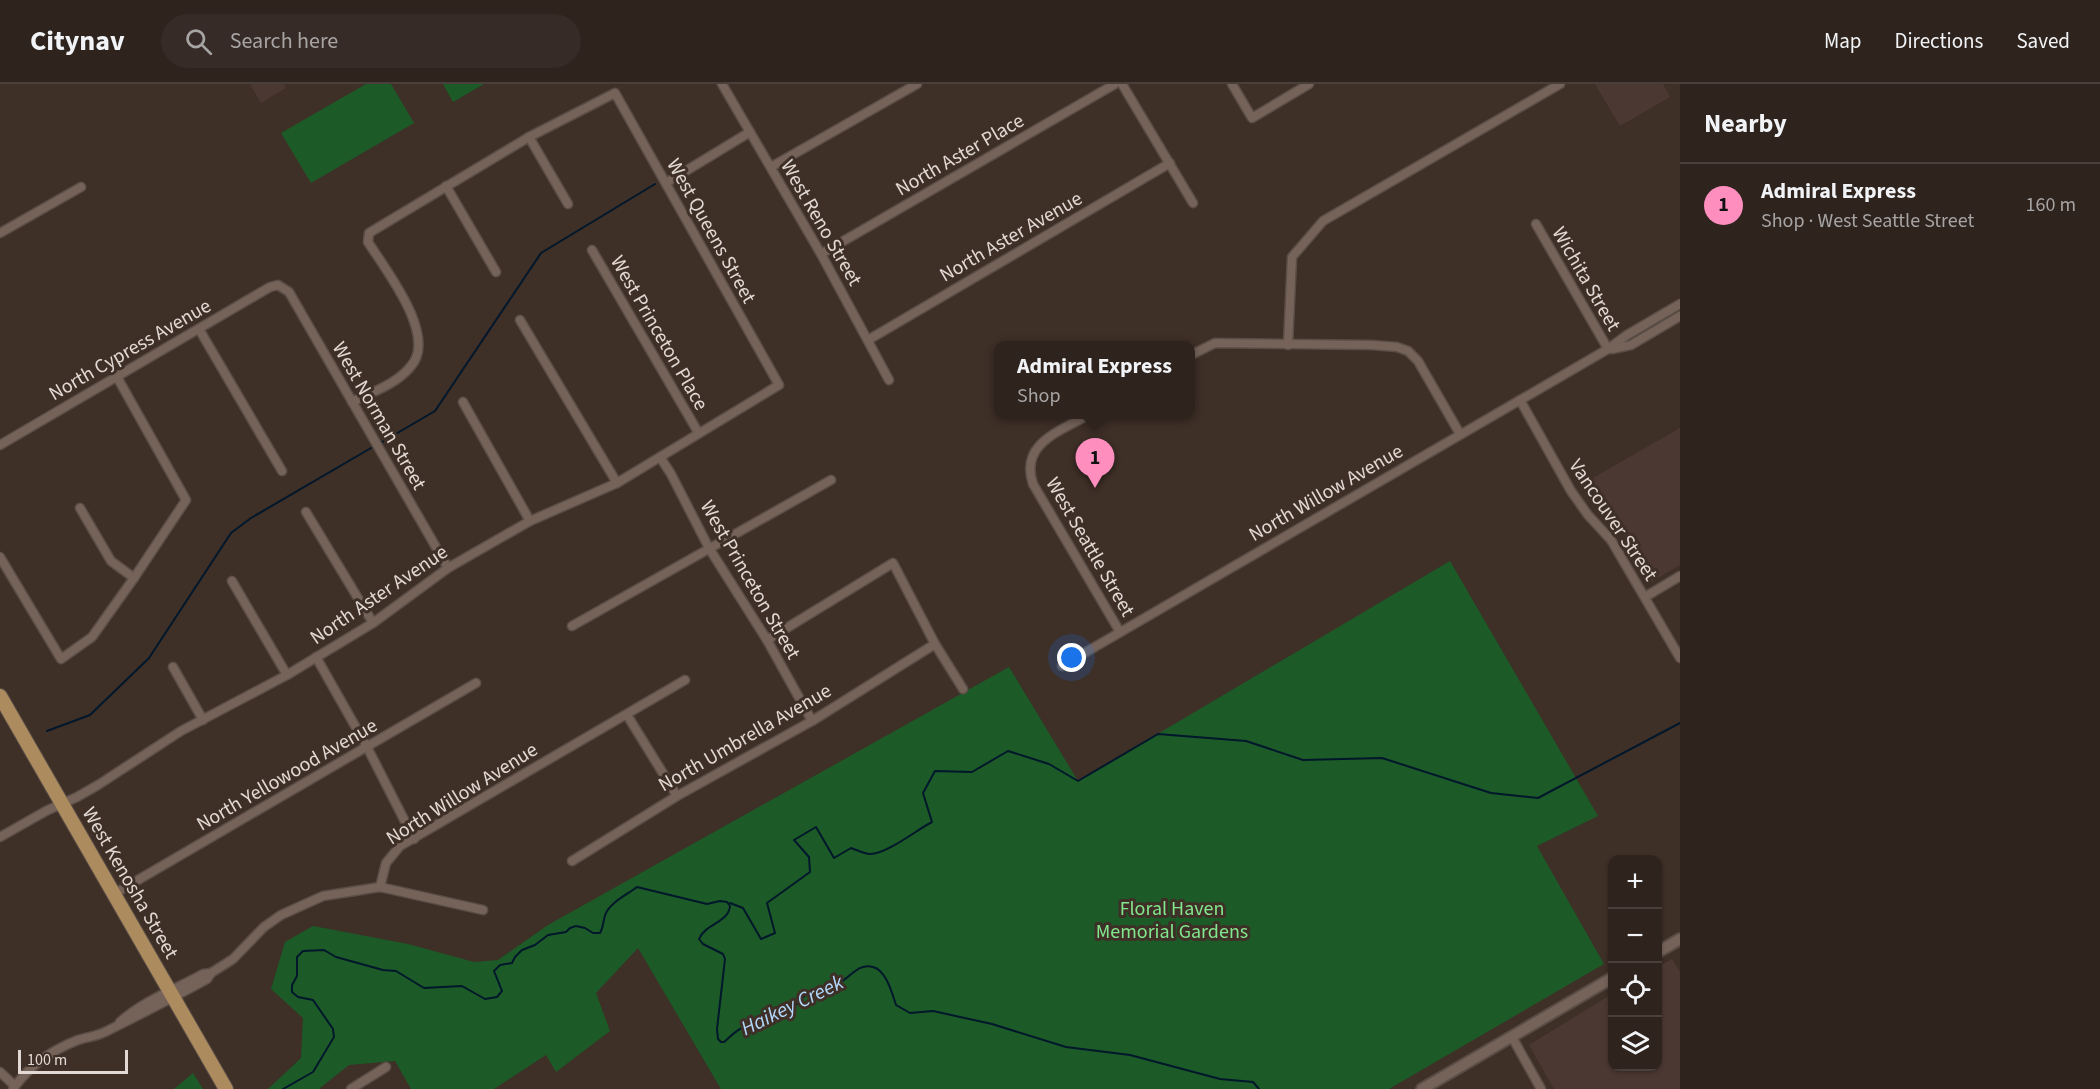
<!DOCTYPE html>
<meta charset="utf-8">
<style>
:root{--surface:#2e231d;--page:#362b26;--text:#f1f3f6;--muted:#a7a4a4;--line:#49403b;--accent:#fd8ebe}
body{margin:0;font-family:"Source Sans 3",sans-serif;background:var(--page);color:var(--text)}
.controls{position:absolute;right:18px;bottom:18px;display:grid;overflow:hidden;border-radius:12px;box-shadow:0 2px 4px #0004}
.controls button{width:54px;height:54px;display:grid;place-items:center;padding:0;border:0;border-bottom:2px solid var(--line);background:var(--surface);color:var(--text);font:30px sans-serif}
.scale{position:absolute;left:18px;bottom:15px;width:110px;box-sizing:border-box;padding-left:6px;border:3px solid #e3d9d4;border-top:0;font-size:16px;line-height:21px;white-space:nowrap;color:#e3d9d4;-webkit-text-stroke:4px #3e2f27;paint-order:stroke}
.you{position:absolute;left:1072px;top:574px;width:21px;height:21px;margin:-15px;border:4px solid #fff;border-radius:50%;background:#1a73e8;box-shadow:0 0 0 9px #1a73e833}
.badge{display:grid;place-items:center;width:39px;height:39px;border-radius:50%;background:var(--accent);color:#111;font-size:20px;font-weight:700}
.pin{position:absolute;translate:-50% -50px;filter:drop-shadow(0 2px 3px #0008)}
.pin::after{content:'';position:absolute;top:32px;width:21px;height:18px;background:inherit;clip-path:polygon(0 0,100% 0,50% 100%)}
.popup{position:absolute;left:994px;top:257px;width:201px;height:78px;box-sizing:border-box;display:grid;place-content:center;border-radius:12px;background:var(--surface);filter:drop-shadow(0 2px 4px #0005);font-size:20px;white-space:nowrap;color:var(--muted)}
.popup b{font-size:22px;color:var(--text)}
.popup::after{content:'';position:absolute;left:50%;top:100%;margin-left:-12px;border:12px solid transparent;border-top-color:var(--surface)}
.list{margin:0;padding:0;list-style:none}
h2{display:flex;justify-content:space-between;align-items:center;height:78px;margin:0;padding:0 24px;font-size:26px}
h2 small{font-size:20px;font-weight:400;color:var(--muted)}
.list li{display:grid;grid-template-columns:39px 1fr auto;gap:18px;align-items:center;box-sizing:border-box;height:84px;padding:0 24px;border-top:2px solid var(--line)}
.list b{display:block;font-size:22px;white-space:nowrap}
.list p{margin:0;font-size:20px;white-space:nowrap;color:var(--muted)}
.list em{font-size:20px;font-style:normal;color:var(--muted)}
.icon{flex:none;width:33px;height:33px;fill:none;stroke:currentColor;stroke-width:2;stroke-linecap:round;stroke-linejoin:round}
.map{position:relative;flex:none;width:1680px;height:1005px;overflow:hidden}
header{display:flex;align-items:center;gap:36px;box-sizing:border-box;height:84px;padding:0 30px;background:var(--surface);border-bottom:2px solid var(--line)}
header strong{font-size:28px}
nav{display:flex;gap:33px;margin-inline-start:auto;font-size:21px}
.search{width:420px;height:54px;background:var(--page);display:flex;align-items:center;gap:15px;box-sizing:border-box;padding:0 21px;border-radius:33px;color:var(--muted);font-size:22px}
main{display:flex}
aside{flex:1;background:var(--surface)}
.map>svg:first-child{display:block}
.industrial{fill:#4c3833}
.green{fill:#1c5b27}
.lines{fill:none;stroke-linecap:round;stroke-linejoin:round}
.stream{stroke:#01172b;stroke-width:2}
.minor-casing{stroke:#594d46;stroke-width:11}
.tertiary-casing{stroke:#594d46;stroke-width:14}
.primary-casing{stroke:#594d46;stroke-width:16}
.minor{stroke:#75635a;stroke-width:8}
.tertiary{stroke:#75635a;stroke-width:10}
.primary{stroke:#ac8b5e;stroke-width:14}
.labels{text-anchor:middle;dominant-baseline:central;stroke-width:6;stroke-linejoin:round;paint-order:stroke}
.street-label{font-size:20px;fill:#e3d9d4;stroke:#3e2f27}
.park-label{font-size:20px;fill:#81e78d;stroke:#3e2f27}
.water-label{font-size:21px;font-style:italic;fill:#b2d7fa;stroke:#3e2f27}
</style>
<header>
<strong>Citynav</strong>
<div class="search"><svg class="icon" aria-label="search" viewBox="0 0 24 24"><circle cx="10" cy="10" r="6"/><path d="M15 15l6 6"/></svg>Search here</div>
<nav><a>Map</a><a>Directions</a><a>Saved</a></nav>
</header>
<main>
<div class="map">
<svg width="1680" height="1005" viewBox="0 0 1680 1005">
<rect width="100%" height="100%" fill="#3e2f27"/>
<g class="industrial">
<polygon points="250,0 284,0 286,4 261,19"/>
<polygon points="1595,0 1663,0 1670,13 1620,42"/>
<polygon points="1680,344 1680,481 1651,498 1591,395"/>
<polygon points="1672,875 1680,888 1680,1005 1554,1005 1529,961 1612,910 1612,982 1658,982 1658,883"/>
</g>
<g class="green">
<polygon points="366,0 391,0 414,39 311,99 281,49"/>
<polygon points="443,0 484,0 453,18"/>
<polygon points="1450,477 1598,732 1537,762 1604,880 1389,1005 721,1005 638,864 596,909 610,947 556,988 546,971 494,1005 411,1005 395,977 349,981 319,1005 268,1005 301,974 303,934 271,905 285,858 313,842 408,860 474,878 498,876 548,841 1009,583 1078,697"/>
<polygon points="193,989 203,1005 174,1005"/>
</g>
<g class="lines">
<g class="stream">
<polyline points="382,358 435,327 541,169 655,100"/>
<polyline points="47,647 90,631 149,574 231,449 251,434 371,364"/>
<path d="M730,819L743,824L761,855L775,849L767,819L810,788L809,773L794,756L816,743L834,774L851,764C857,766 863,769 869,770C884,772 918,745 932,738L923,709L935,687L972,688L1008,667L1049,680L1078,697L1158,650L1246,657L1303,676L1382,674L1491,709L1538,714L1680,639"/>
<path d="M283,1005L313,988L334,953L333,945L313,916L298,913L292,908V901L297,892V873L303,867L324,866L336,873L383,886L396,887L424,904L462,902L485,915L497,913L502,907L494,887L500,881L512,879L515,873L522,866L535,861L548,851L566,848L570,844L576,842L585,844L593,849H600C604,842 603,835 606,829C611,818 628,810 637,803L707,820L720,817L727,818L730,822C729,838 705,840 699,855L703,860L723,870L725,875L717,945L718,955L721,958H724C731,952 737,945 746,942C763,935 782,931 797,920C802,916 804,910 810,907C822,903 829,905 841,898C851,892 859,879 873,883C886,886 892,909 896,921L910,929L933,927L992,940L1066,963L1130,971L1220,995L1253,998L1259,1005"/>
</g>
<defs>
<g id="minor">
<polyline points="722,0 821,170 889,296"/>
<polyline points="1122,0 1193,119"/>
<polyline points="1232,0 1252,34 1309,0"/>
<polyline points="529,53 568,120"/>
<polyline points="771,83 917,0"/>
<polyline points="666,99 750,48"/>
<polyline points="446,102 496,188"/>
<polyline points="1536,140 1608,265"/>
<polyline points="0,149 81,103"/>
<polyline points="592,166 698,348"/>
<polyline points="821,170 1115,0"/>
<polyline points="520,236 617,399"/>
<polyline points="199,245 282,387"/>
<polyline points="868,256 1170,79"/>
<polyline points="1288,261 1292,173 1323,137 1560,0"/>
<polyline points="1612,265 1631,261 1680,232"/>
<polyline points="1191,271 1215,259 1371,261 1397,263 1408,267 1418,277 1460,350"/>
<polyline points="1520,316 1571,407 1588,431 1611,456 1680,574"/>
<polyline points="463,318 530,437"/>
<path d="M1090,330C1061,347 1019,359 1033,400L1120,548"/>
<polyline points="0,361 270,203 278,201 289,208 448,484"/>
<polyline points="660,373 671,390 709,464 767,556 812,637"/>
<polyline points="80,424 111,477 134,494"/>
<polyline points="306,428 373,539"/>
<polyline points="0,473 61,575 92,553 134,494 186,416 117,293"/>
<polyline points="232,497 287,591"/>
<polyline points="1645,513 1680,492"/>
<polyline points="572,542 831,396"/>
<polyline points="767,556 893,479 935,560 963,605"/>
<polyline points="316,573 367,663 414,755"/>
<polyline points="1062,582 1608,265 1627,251 1680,220"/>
<polyline points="173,583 203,636"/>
<polyline points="627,631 677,712"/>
<path d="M0,753L46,727L77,713L98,701L181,647L287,591L373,539L448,484L530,437L617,399L779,301L615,9L529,53L369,149L368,158C385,185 438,252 411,282C397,300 372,308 352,318"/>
<polyline points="572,777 677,712 812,637 935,560"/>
<polyline points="380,803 386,779 400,762 685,596"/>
<polyline points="114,810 476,599"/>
<path d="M120,938C145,916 174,906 203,890L211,889"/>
<polyline points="1512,953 1541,1005"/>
<polyline points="0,988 15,1002"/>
<path d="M13,1005C29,982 52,966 78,956C87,953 97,952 105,948C139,931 173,914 207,895L211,889L233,875L264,843L281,831L323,812L380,803L483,826"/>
<polyline points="351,1005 386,983"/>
</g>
<g id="tertiary">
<polyline points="1658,868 1680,855"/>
<polyline points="1422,1005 1612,894"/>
</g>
<polyline id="primary" points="0,612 226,1005"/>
</defs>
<use href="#minor" class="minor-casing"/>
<use href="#tertiary" class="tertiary-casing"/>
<use href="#primary" class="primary-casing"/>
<use href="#minor" class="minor"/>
<use href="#tertiary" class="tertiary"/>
<use href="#primary" class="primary"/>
</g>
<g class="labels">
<g class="street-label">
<text transform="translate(960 71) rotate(-30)">North Aster Place</text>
<text transform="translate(821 139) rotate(60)">West Reno Street</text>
<text transform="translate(711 147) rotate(61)">West Queens Street</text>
<text transform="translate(1011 153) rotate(-30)">North Aster Avenue</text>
<text transform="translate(1586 195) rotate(60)">Wichita Street</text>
<text transform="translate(659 249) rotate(60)">West Princeton Place</text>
<text transform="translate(130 266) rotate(-30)">North Cypress Avenue</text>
<text transform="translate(379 332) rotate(60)">West Norman Street</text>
<text transform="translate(1326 409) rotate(-30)">North Willow Avenue</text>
<text transform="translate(1613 436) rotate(56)">Vancouver Street</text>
<text transform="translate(1090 463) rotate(60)">West Seattle Street</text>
<text transform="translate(750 496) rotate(60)">West Princeton Street</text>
<text transform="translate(379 511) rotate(-34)">North Aster Avenue</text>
<text transform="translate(745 654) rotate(-30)">North Umbrella Avenue</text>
<text transform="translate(287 691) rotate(-30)">North Yellowood Avenue</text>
<text transform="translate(462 710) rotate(-32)">North Willow Avenue</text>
<text transform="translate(130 799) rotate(60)">West Kenosha Street</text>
</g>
<g class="park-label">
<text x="1172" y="825">Floral Haven<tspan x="1172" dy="23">Memorial Gardens</tspan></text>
</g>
<g class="water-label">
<text transform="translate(792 921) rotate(-26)">Haikey Creek</text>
</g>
</g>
</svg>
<div class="controls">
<button>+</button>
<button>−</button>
<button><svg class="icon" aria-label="locate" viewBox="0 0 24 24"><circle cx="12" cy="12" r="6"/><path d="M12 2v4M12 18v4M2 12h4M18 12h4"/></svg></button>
<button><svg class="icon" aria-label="layers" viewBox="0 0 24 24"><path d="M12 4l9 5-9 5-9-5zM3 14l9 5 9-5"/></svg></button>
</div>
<div class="scale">100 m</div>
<div class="you"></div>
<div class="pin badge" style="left:1095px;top:404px">1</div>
<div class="popup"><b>Admiral Express</b>Shop</div>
</div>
<aside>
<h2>Nearby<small></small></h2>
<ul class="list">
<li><span class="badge">1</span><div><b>Admiral Express</b><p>Shop · West Seattle Street</p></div><em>160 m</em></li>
</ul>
</aside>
</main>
